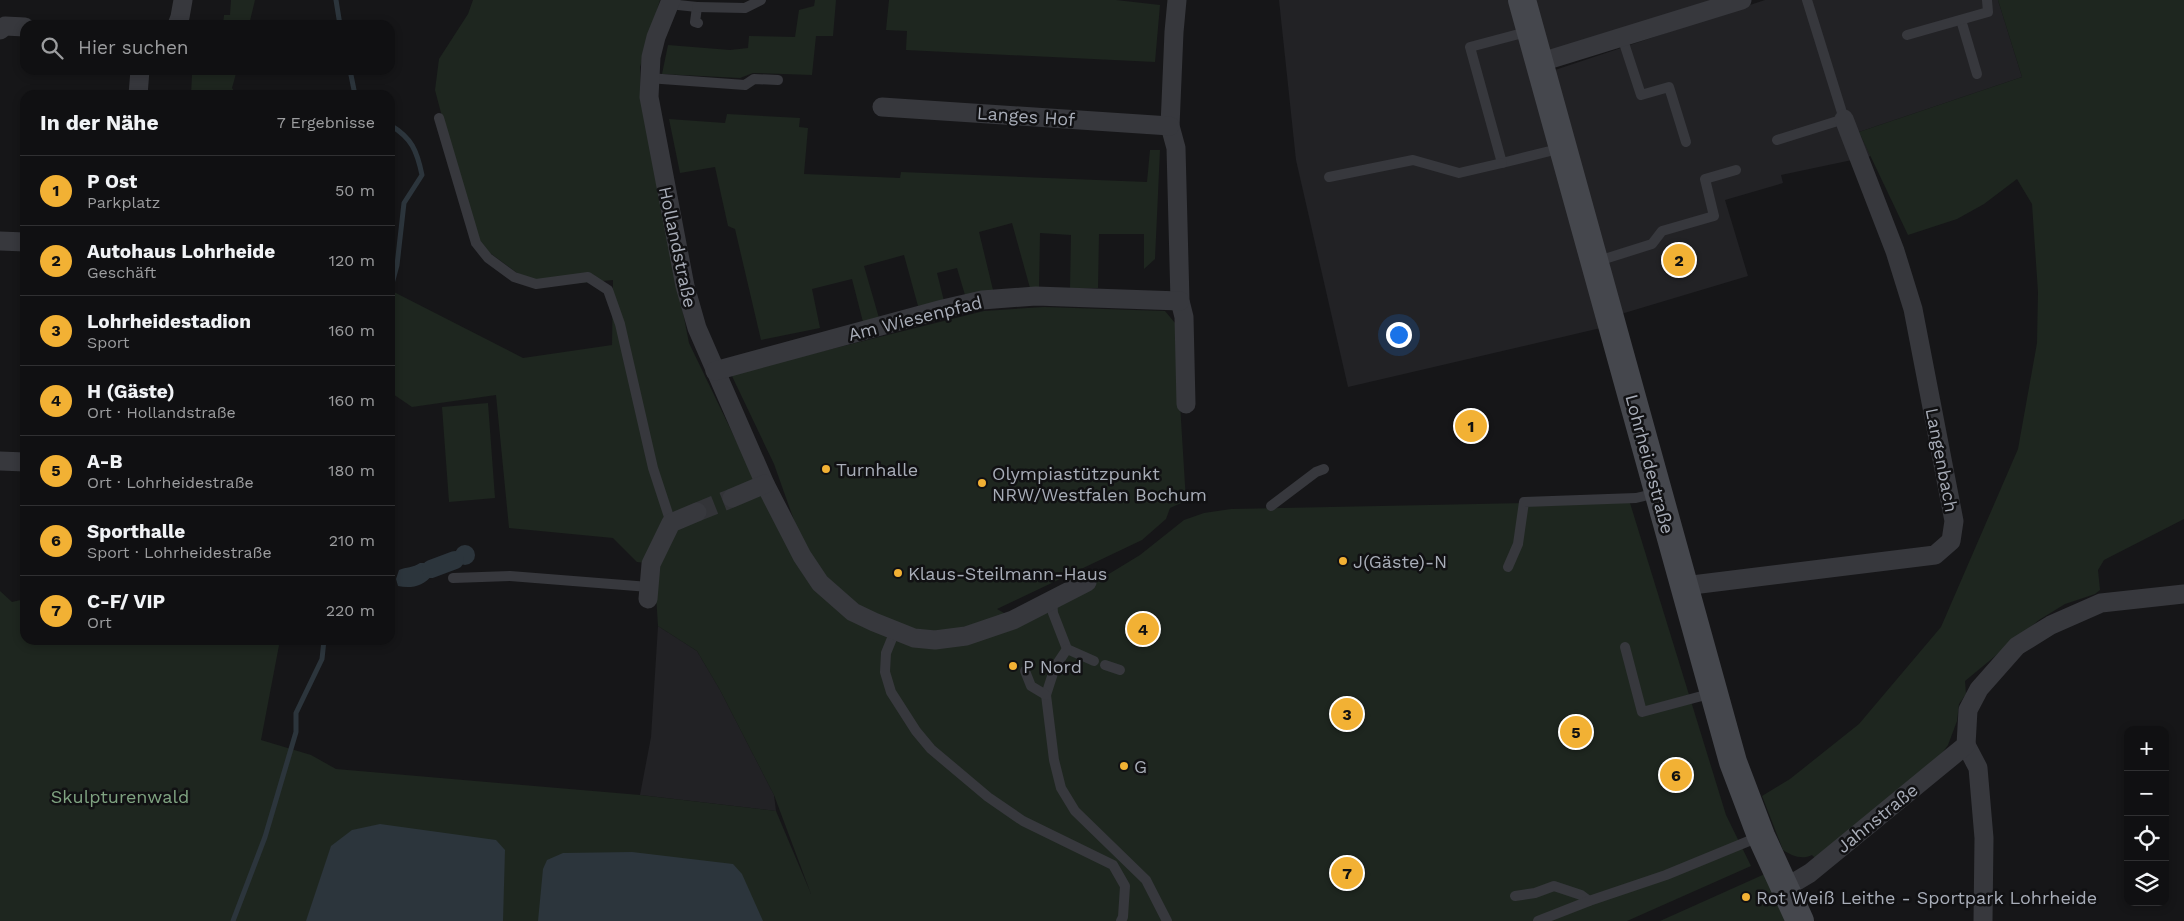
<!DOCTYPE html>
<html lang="de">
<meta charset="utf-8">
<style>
:root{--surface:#101012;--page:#1e1e20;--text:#f1f3f6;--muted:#9c9d9f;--line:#303032;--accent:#f2b134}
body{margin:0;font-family:"Work Sans",sans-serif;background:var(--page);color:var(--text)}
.controls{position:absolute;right:15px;bottom:15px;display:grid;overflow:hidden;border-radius:10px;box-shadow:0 2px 8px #0003}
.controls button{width:45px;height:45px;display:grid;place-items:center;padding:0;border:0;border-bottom:1px solid var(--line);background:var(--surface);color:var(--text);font:25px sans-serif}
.you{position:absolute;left:1398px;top:334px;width:18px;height:18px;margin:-12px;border:4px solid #fff;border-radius:50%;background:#1a73e8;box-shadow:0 0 0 8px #1a73e833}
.badge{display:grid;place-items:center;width:32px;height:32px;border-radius:50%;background:var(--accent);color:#111;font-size:16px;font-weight:700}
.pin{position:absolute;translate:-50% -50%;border:2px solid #fff;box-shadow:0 1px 5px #0006}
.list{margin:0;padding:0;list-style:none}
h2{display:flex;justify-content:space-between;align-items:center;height:65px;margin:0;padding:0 20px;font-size:21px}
h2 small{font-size:16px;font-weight:400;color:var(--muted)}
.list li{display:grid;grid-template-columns:32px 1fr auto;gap:15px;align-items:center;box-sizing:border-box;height:70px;padding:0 20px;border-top:1px solid var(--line)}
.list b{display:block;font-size:19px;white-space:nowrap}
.list p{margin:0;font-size:16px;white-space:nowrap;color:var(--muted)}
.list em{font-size:16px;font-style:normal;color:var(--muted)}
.icon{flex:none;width:28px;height:28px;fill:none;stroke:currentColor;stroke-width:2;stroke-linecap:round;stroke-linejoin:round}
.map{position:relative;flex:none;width:2184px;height:921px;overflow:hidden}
.search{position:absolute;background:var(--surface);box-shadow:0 2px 8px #0003;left:20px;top:20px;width:375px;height:55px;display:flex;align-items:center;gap:12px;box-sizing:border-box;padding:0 18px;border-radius:15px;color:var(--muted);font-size:19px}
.panel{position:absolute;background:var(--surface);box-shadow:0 2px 8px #0003;left:20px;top:90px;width:375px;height:555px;border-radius:15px}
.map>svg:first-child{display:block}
.built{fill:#222225}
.green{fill:#1e261f}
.water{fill:#2c353c}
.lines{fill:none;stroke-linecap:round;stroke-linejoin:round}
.stream{stroke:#2c353c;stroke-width:5}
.canal{stroke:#2c353c;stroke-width:18}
.street-tunnel{stroke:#333438;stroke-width:19;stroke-dasharray:19 9;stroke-linecap:butt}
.lane{stroke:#37383d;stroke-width:10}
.street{stroke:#37383d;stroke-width:19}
.secondary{stroke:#45474d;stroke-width:28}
.poi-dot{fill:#f2b134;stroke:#111113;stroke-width:2}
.labels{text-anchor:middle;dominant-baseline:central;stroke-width:5;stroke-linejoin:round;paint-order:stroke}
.street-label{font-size:18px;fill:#a8adb8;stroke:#111113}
.poi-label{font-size:18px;fill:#a8adb8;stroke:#111113;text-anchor:start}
.park-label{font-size:18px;fill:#7fa381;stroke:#111113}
</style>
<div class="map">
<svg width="2184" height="921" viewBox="0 0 2184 921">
<rect width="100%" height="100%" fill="#161618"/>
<g class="built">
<polygon points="1279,0 1515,0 1605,327 1348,387 1296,160"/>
<polygon points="1531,0 1716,0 1546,54"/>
<polygon points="1765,0 1998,0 2022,77 1859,132 1871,156 1781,175 1783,183 1725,200 1748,276 1621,314 1552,71"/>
<polygon points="658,626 697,651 720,690 774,795 776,811 640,795 651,737"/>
</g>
<g class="green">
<polygon points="231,0 255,0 249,25 223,25 224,15 230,15"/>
<polygon points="473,0 660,0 640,67 641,98 689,343 770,511 817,584 914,641 1053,608 1140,555 1184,520 1204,513 1231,509 1529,503 1630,503 1726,815 1751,866 1627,921 0,921 0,591 12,602 25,599 25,640 280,640 261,740 311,755 336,769 640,795 776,811 811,894 774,795 720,690 697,651 658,626 654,564 637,562 613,538 509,528 496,395 412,407 390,392 390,290 523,358 612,345 613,280 536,287 475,242 435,90 439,59 468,14"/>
<polygon points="815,0 836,0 833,36 816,36 812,75 753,73 740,78 662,74 668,45 730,50 748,48 749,36 795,37 799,10 814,6"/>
<polygon points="889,0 1116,0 1160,5 1155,62 906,50 907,31 886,30"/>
<path d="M1998,0H2184V519L2104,560L2098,570L2100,590L2095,594L2065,604L2039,620L1965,681L1966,694L1959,704L1957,721L1948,745L1940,756L1815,858L1812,855C1802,860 1792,856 1783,850L1762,796L1790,779L1859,724L1941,627L2018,449L2037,343L2038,292L2032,204L2017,179L1984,204L1957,219L1908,235L1859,132L2022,77Z"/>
<polygon points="189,70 237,70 232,88 237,95 191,95 192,75"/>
<polygon points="727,114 800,118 799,127 808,128 804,174 900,178 901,172 1147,182 1150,150 1160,150 1155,259 1144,269 1144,234 1099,234 1098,288 1070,288 1071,235 1040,233 1039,288 1030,288 1012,223 979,232 993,290 965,295 957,268 937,273 944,301 918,306 904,255 864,266 879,318 863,322 852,279 812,289 820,328 761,340 735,229 728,226 715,167 680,173 669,119 725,123"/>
<polygon points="1044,307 1165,311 1175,323 1186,501 1170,508 1166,519 1142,540 997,609 1011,617 935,636 854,609 806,554 774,464 731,374 984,311"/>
<polygon points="488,403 495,498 449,502 442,407"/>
<polygon points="1767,873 1790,921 1660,921"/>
</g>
<g class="water">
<circle cx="465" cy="555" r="10"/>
<path d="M420,563H425L430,566L432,575C424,586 411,589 398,586L396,579L399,570C406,567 413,568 420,563Z"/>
<polygon points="380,824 496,840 505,850 503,921 306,921 331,846 352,830"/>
<polygon points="632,852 733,864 742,874 763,921 538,921 543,869 547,860 563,853"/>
</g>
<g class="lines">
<g class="stream">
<polyline points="336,0 340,25"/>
<polyline points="350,70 355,95"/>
<path d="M390,125C412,138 417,151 422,175L404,203L397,265L390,291"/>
<polyline points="233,921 265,837 296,732 296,713 322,659 324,640"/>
</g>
<polyline class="canal" points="431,569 455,560"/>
<polyline class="street-tunnel" points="697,512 732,498"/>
<g class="lane">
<polyline points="669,4 697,7 695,22 698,23"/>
<polyline points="697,7 745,8 761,0"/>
<polyline points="1961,20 1977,74"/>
<polyline points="1530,31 1470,47 1502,163 1562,148"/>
<polyline points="1907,35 1988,12 1987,0"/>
<polyline points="1622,37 1641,95 1669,87 1686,142"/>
<polyline points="648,78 745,85 754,79 778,80"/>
<polyline points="439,118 476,243 488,258 514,277 536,284 588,277 608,290 620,324 653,468 671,523"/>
<polyline points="1777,140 1844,119 1807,0"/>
<polyline points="1329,177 1413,160 1459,173 1502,163"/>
<polyline points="1595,262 1652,244 1662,231 1714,216 1705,179 1736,170"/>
<polyline points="1271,506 1316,472 1324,469"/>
<polyline points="1508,567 1518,544 1524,502 1636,498 1657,493"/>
<polyline points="453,578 510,576 649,587"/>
<polyline points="1052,600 1053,613 1067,649 1094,661"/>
<polyline points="895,631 886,653 885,672 891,692 916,731 931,749 988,797 1023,821 1113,865 1125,886 1123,917 1121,921"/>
<polyline points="1625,647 1642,712 1713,693"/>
<polyline points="1067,649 1055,667 1046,695 1054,760 1061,788 1075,811 1146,880 1167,921"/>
<polyline points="1105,665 1120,670"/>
<polyline points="1025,671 1031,686 1046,695"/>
<polyline points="1515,896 1535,893 1554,886 1581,895 1589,901"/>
<polyline points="1538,921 1589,901 1666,875 1761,836"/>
</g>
<g class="street">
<polyline points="671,0 656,37 651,57 649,97 685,286 697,328 765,484 802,556 820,583 853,612 874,622 914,638 935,640 966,636 1013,620 1087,582"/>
<polyline points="1177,0 1174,32 1170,126 1176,148 1180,301 1184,317 1186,404"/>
<polyline points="177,25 180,17 183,0"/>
<polyline points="0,30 5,26 25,27"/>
<polyline points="1538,63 1742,0"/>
<polyline points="138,95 140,70"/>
<polyline points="882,107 1170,126"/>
<polyline points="0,241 25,242"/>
<polyline points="715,371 943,309 982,300 1036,296 1180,301"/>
<polyline points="0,461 25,462"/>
<polyline points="732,498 765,484"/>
<polyline points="1684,586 1935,555 1951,541 1954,521 1913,309 1895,251 1844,119"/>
<polyline points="648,599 651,564 671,523 697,512"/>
<polyline points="1966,745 1978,768 1984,838 1983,921"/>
<polyline points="1785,888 1810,873 1966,745 1968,710 1979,689 2017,646 2051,625 2101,603 2184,594"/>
</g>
<polyline class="secondary" points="1522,0 1733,762 1761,836 1800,921"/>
</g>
<g class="poi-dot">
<circle cx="826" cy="469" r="5"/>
<circle cx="982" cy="483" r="5"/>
<circle cx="1343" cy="561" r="5"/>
<circle cx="898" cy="573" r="5"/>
<circle cx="1013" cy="666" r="5"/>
<circle cx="1124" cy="766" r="5"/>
<circle cx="1746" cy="897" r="5"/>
</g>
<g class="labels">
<g class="street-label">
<text transform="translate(1026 116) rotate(4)">Langes Hof</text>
<text transform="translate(678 247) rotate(78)">Hollandstraße</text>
<text transform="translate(915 318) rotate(-14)">Am Wiesenpfad</text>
<text transform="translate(1942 460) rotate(79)">Langenbach</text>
<text transform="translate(1650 464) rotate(75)">Lohrheidestraße</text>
<text transform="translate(1877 818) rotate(-39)">Jahnstraße</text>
</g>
<g class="poi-label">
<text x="836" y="469">Turnhalle</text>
<text x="992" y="473">Olympiastützpunkt<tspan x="992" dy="21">NRW/Westfalen Bochum</tspan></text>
<text x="1353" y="561">J(Gäste)-N</text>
<text x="908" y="573">Klaus-Steilmann-Haus</text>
<text x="1023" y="666">P Nord</text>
<text x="1134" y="766">G</text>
<text x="1756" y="897">Rot Weiß Leithe - Sportpark Lohrheide</text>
</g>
<g class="park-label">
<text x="120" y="796">Skulpturenwald</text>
</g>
</g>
</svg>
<div class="controls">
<button>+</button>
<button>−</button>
<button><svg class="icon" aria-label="locate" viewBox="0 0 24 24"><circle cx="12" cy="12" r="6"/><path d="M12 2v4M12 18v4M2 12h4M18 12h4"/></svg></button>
<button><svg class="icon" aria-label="layers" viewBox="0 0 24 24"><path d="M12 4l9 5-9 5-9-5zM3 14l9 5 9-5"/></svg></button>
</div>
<div class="you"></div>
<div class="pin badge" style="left:1471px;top:426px">1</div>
<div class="pin badge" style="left:1679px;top:260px">2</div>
<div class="pin badge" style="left:1347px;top:714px">3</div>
<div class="pin badge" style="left:1143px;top:629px">4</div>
<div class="pin badge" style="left:1576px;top:732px">5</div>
<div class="pin badge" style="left:1676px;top:775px">6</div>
<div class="pin badge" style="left:1347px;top:873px">7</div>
<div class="search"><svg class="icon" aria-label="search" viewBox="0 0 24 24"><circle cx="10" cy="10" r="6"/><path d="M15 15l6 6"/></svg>Hier suchen</div>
<section class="panel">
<h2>In der Nähe<small>7 Ergebnisse</small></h2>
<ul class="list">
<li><span class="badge">1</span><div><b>P Ost</b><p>Parkplatz</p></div><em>50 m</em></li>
<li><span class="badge">2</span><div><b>Autohaus Lohrheide</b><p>Geschäft</p></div><em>120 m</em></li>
<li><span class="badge">3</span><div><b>Lohrheidestadion</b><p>Sport</p></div><em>160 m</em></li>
<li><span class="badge">4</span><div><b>H (Gäste)</b><p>Ort · Hollandstraße</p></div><em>160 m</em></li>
<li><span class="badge">5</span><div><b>A-B</b><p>Ort · Lohrheidestraße</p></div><em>180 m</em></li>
<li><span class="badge">6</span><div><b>Sporthalle</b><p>Sport · Lohrheidestraße</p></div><em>210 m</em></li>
<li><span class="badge">7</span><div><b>C-F/ VIP</b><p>Ort</p></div><em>220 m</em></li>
</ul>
</section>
</div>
